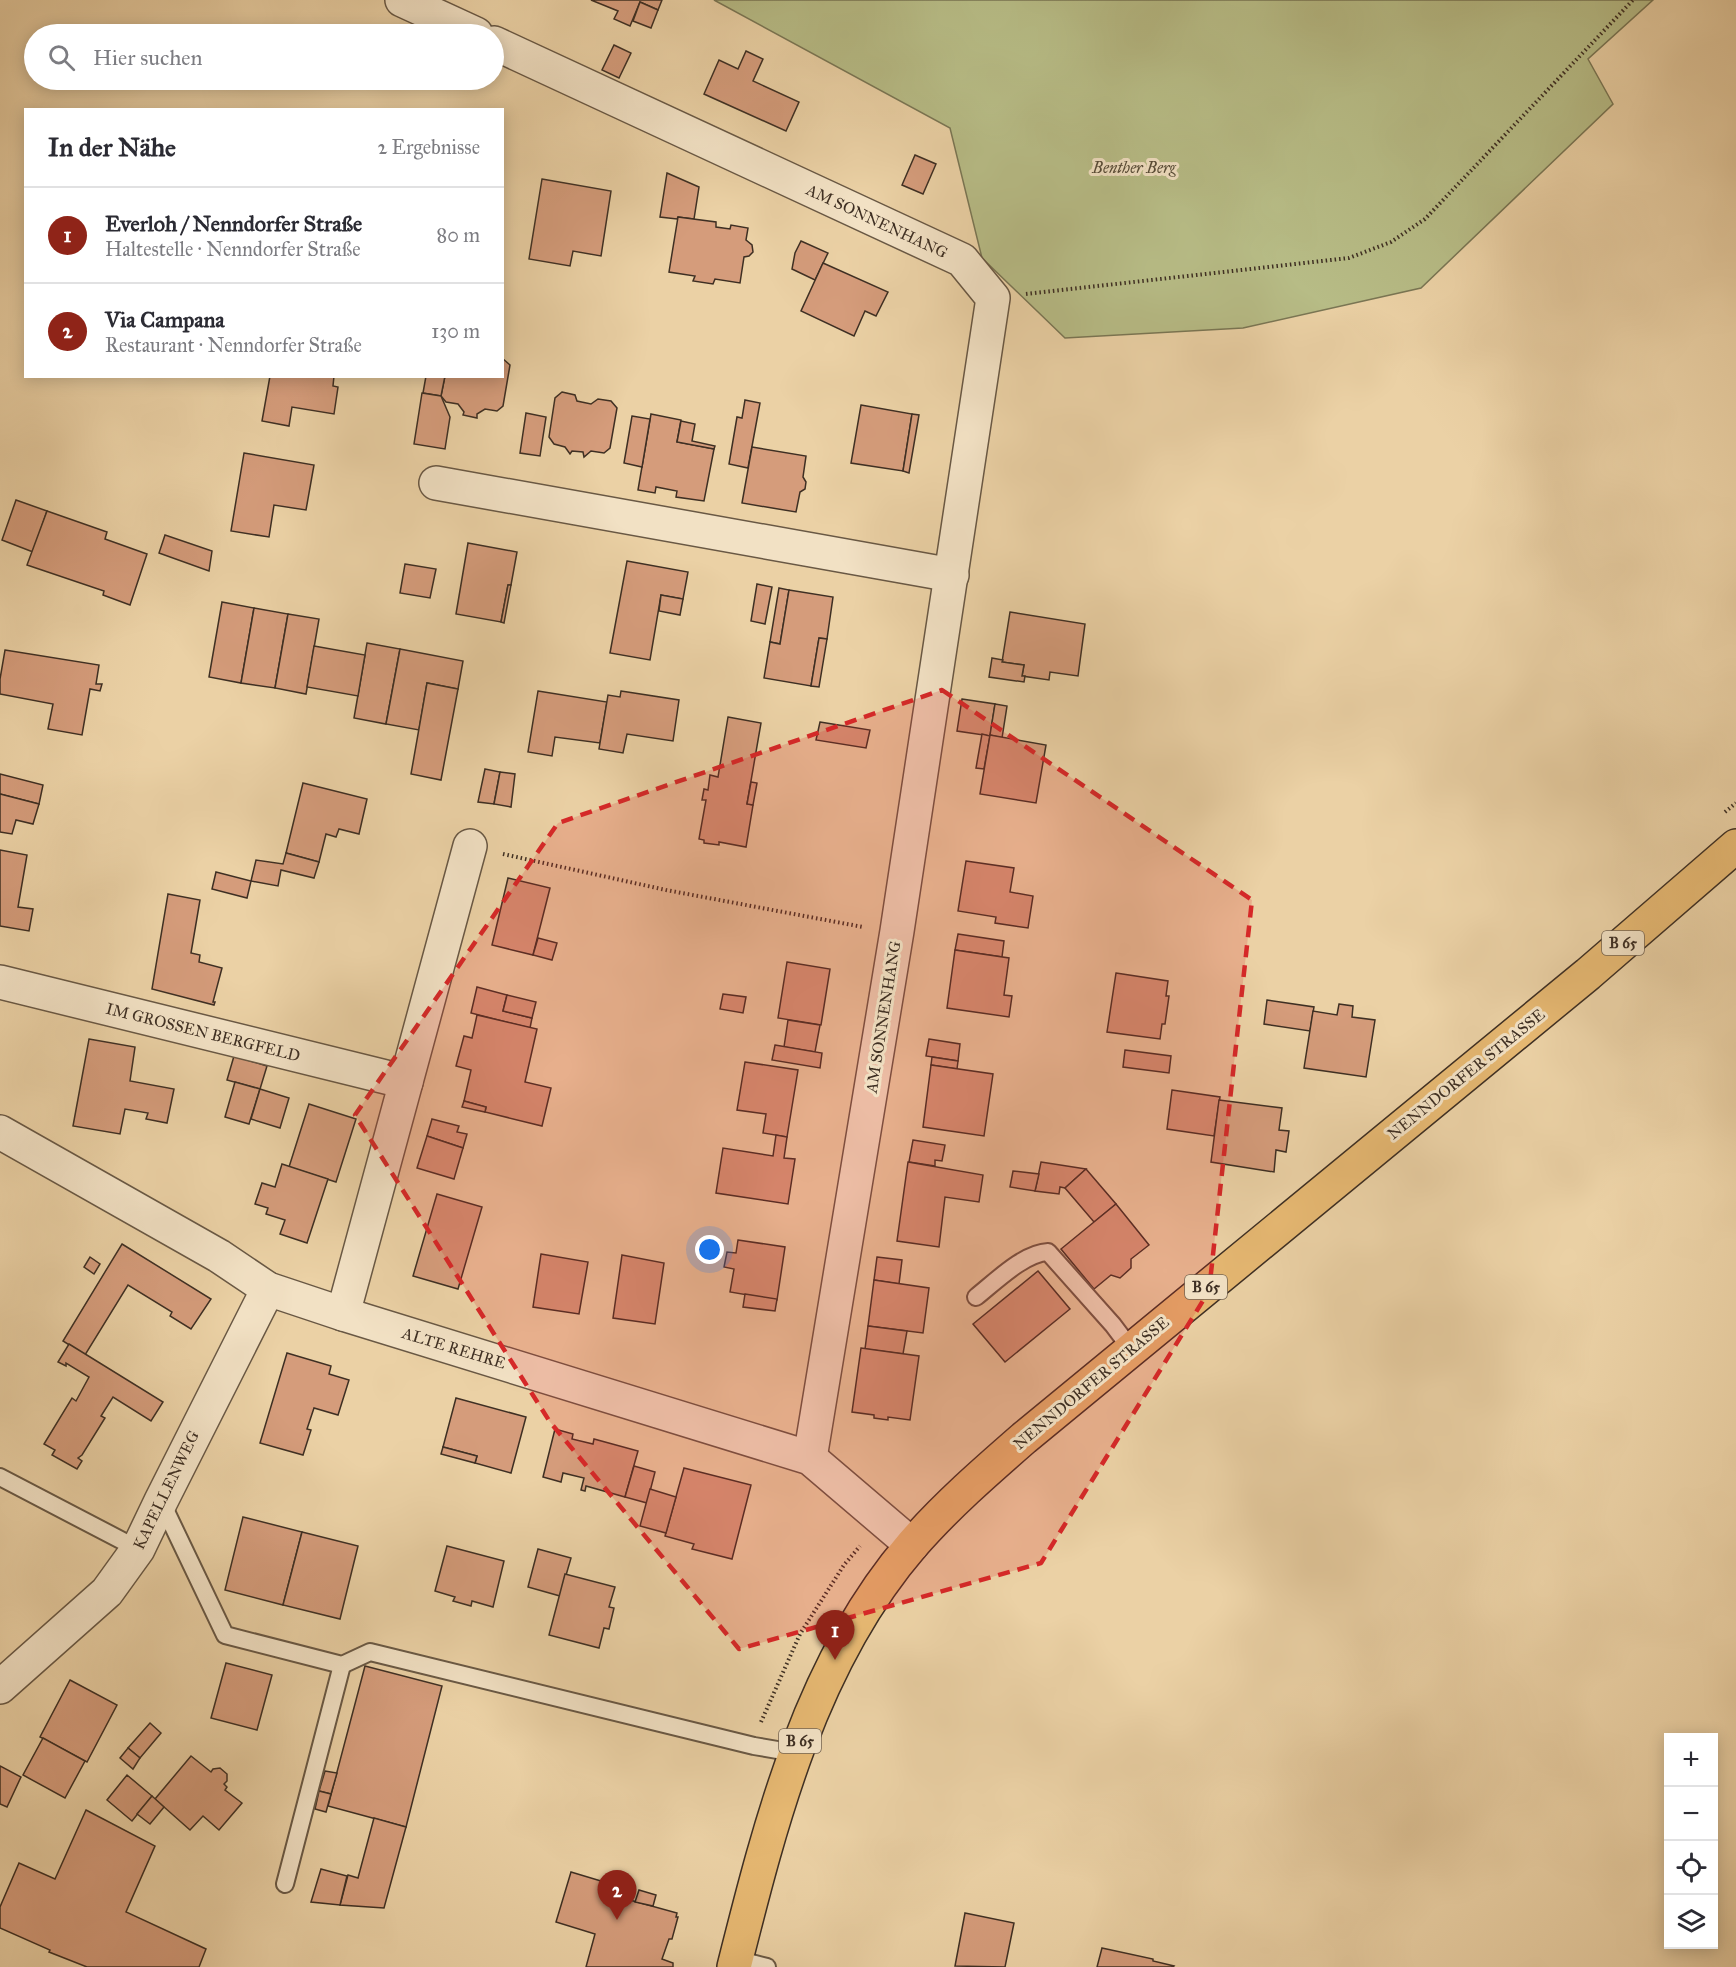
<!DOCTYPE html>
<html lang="de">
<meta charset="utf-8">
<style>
:root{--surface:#fff;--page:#f2f2f3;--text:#2b2b33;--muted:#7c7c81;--line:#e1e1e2;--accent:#8f2418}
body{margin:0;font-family:"IM FELL Great Primer",serif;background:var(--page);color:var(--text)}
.controls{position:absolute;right:18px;bottom:18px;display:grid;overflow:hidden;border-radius:0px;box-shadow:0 3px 15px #0003}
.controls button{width:54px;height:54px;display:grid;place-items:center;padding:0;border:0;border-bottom:2px solid var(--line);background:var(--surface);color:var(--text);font:30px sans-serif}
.you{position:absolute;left:710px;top:1250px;width:21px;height:21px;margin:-15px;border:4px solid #fff;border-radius:50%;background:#1a73e8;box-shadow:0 0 0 9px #1a73e833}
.badge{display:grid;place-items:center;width:39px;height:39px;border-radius:50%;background:var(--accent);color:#fff;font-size:20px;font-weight:700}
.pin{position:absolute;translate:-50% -50px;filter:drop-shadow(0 2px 3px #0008)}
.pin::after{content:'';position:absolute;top:32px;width:21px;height:18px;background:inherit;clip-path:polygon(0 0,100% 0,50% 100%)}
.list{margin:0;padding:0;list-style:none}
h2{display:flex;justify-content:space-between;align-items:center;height:78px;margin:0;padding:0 24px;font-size:26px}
h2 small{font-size:20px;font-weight:400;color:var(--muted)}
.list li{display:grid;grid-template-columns:39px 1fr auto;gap:18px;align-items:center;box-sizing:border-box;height:96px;padding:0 24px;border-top:2px solid var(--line)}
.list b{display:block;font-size:22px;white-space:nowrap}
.list p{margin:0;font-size:20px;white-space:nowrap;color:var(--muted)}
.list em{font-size:20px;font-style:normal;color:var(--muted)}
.icon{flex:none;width:33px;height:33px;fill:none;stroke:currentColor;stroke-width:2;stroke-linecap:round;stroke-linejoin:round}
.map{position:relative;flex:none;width:1736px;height:1967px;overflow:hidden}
.search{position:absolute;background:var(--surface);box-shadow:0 3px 15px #0003;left:24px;top:24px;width:480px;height:66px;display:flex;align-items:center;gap:15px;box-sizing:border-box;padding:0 21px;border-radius:33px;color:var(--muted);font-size:22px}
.panel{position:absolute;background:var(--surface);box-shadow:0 3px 15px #0003;left:24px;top:108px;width:480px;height:270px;border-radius:0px}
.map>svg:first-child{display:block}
.green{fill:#b7bc86;stroke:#7a7654;stroke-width:1.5}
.building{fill:#d59c7b;stroke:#3e2f23;stroke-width:1.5}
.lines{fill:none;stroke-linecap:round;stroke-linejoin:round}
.lane-casing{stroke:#695844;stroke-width:20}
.street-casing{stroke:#695844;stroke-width:36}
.primary-casing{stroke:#3e2f23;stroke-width:36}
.path{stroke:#3e2f23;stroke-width:4;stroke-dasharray:1.5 3;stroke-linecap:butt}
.lane{stroke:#f2e1c4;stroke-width:16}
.street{stroke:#f2e1c4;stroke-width:33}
.primary{stroke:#e6b872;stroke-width:33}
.marked{fill:#d62828;fill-opacity:0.2;stroke:#d62828;stroke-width:4.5;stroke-dasharray:12 8;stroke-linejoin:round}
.labels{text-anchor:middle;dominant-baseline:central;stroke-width:6;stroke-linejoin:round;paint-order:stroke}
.shield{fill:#f2e1c4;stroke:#746453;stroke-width:1.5}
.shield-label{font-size:15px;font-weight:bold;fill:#3e2f23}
.park-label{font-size:16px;font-style:italic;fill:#564b37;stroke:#f2e1c4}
.street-label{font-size:16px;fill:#3e2f23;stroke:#f2e1c4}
</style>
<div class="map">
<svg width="1736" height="1967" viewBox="0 0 1736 1967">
<rect width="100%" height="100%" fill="#ebd1a5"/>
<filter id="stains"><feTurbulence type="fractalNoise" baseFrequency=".00333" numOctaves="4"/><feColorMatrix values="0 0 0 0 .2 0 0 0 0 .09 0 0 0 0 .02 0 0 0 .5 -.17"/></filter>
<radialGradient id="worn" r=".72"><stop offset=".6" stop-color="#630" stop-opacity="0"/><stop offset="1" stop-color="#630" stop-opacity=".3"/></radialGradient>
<polygon class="green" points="714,0 1653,0 1588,59 1613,104 1421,288 1243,328 1065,338 982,258 950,128"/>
<g class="building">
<polygon points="591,0 662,0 658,10 640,2 630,26 614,19 618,11"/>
<polygon points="640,2 658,10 651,28 633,21"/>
<polygon points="614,45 631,53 619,78 602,70"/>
<polygon points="746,51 763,59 753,81 799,102 786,131 704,94 719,60 738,69"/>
<polygon points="915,155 936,164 923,194 902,185"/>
<polygon points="667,173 699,187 694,219 678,217 677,219 660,217"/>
<polygon points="542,179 611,191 601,256 573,251 570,266 529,259"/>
<polygon points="678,217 716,222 716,227 730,229 731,225 748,228 746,240 752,245 753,252 749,256 744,257 740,283 715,279 713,284 693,281 695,276 669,272"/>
<polygon points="801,241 828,253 815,280 792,269 795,253"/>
<polygon points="823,263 888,292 876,316 865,311 854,336 801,311"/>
<polygon points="502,358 510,365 503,406 497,411 485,409 477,414 477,418 463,415 464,412 458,404 446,402 441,396 445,376 502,376"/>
<polygon points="270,376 334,376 333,386 338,387 334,414 292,407 289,426 262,421"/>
<polygon points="426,376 445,376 441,396 423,393"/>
<polygon points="562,392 575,395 577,401 591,404 598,399 611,401 617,408 610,448 604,453 591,451 584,457 583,452 572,451 570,454 565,447 554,444 549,437 555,398"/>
<polygon points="422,393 441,396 450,417 445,449 414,444"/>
<polygon points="745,400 760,403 748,468 729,464 737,417 742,418"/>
<polygon points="861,405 912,414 903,471 851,463"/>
<polygon points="526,413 546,417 540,456 520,453"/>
<polygon points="651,414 681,420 677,442 714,449 704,501 676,497 677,491 656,487 655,493 638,490"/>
<polygon points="912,414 919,415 909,473 903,471"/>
<polygon points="632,416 650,419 642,467 624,463"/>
<polygon points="681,421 695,424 692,441 715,446 714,449 677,442"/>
<polygon points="752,447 806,456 803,477 806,482 805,489 800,492 796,512 742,503"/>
<polygon points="244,453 314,465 306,510 274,505 269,537 231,531"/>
<polygon points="16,500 47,511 33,552 2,540"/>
<polygon points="47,511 107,532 105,539 147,554 130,605 103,595 104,591 27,565"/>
<polygon points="165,535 212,551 209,571 159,553"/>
<polygon points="468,543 517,552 511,585 508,585 501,622 456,614"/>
<polygon points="627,561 688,572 683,599 661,595 650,660 610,653"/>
<polygon points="405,564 436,569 430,598 400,593"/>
<polygon points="757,584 772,587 765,624 751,621"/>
<polygon points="508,585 511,585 504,623 501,622"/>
<polygon points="779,588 789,590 780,644 770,642"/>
<polygon points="789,590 833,597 827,639 819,638 811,686 764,678 770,642 780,644"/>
<polygon points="661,595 683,599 680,615 659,611"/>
<polygon points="222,602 254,608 241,683 209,677"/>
<polygon points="254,608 288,614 275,688 241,683"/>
<polygon points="1010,612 1085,624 1078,676 1050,672 1049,680 1022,676 1024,665 1002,662"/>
<polygon points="288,614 319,619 306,694 275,688"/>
<polygon points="819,638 827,639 819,687 811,686"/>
<polygon points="367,643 400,649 386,724 354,718"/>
<polygon points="314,646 365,655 358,696 307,687"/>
<polygon points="400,649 463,661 458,689 427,683 419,730 386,724"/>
<polygon points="5,650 99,665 96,684 102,684 100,691 90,689 82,735 48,729 53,704 0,694 0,679"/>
<polygon points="992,658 1003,660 1002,662 1024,665 1022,676 1025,676 1024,682 989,677"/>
<polygon points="427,683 458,689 441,780 411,774"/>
<polygon points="538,691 607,702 600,743 555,737 552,756 528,752"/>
<polygon points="621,691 679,700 673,741 627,734 623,753 599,749 608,695 620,697"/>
<polygon points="962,699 995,704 990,736 957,731"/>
<polygon points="995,704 1007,706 1002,738 990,735"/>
<polygon points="728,717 761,723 747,804 753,805 746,847 719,842 719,845 704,843 704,840 699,839 706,800 702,800 704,789 708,790 710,775 718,777"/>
<polygon points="820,722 870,730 866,748 816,740"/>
<polygon points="982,734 990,736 984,769 976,768"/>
<polygon points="990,735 1046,745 1036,803 980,794"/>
<polygon points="485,769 500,772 494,804 478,802"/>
<polygon points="500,772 515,774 511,807 494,804"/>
<polygon points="0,774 43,785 39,804 0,794"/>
<polygon points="751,782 757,783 753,805 747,804"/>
<polygon points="303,783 367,799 359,834 339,829 336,837 326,834 319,862 286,853"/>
<polygon points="0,794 39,804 33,824 16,820 12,834 0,832"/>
<polygon points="0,850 27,855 18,907 33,909 29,931 0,926"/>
<polygon points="286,853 319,862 314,878 281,870 278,886 251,881 256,860 283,864"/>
<polygon points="966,861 1014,868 1010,892 1033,896 1028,928 995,923 996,917 958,911"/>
<polygon points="216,872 251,881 247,898 212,889"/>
<polygon points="508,878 550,888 533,955 492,945"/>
<polygon points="168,894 200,900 191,953 200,955 199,962 222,968 213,1002 215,1002 214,1005 152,989"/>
<polygon points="958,934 1004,941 1002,957 955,950"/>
<polygon points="538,938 557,943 552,960 533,955"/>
<polygon points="955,950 1009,958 1004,995 1012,996 1009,1017 947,1008"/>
<polygon points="787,962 830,969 821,1025 778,1018"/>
<polygon points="1116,973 1168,981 1166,996 1169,996 1165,1024 1162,1024 1160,1039 1107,1032"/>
<polygon points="477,987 507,995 503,1011 532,1018 530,1028 471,1013"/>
<polygon points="723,994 746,997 743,1013 720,1009"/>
<polygon points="507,995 536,1002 532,1018 503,1011"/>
<polygon points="1267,1000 1314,1007 1310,1031 1264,1024"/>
<polygon points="1339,1004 1353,1006 1352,1017 1375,1020 1366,1077 1304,1068 1313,1011 1337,1015"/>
<polygon points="477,1015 537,1029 525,1082 551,1088 542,1126 485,1112 486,1107 464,1101 471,1070 456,1066 464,1036 472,1038"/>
<polygon points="788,1020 820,1025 815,1052 784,1047"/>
<polygon points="89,1039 135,1047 130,1081 174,1089 167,1123 146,1119 148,1113 125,1109 120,1134 73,1126"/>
<polygon points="929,1039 960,1044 958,1061 926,1056"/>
<polygon points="775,1045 822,1053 820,1068 772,1060"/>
<polygon points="1125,1050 1171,1056 1169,1073 1123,1067"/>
<polygon points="234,1056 267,1066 260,1089 227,1080"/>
<polygon points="932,1057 958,1061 957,1069 931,1065"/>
<polygon points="745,1062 798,1070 787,1137 763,1133 766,1114 737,1110"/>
<polygon points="931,1065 993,1074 984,1136 923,1127"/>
<polygon points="235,1082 260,1089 249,1124 225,1117"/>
<polygon points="260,1089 289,1098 280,1128 251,1119"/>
<polygon points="1172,1090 1220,1097 1214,1136 1167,1129"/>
<polygon points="1219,1100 1282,1108 1279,1130 1289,1131 1286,1152 1276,1150 1274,1172 1211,1162"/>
<polygon points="464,1101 486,1107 485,1112 462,1107"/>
<polygon points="309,1104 356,1119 336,1182 289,1167"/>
<polygon points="432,1119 459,1126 457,1132 467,1134 463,1148 427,1136"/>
<polygon points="776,1135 787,1137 784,1158 795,1159 788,1204 716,1193 723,1148 773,1156"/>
<polygon points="427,1136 463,1148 454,1179 417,1168"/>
<polygon points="913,1140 945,1145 942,1161 935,1160 935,1166 909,1162"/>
<polygon points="908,1162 983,1175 979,1202 945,1197 939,1247 897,1241"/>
<polygon points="1041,1162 1086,1169 1065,1188 1060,1187 1059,1194 1035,1191"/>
<polygon points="282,1164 328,1179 307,1243 280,1234 285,1220 266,1214 268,1208 255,1204 262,1183 275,1187"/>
<polygon points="1086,1169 1116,1204 1094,1222 1065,1188"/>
<polygon points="1013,1171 1039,1174 1035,1191 1010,1187"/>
<polygon points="437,1194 482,1207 458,1289 413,1276"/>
<polygon points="1116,1204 1149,1245 1131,1259 1131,1268 1120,1278 1111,1275 1094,1289 1061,1249"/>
<polygon points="738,1240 785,1247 777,1300 730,1292 734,1269 724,1267 727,1252 736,1253"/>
<polygon points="122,1244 211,1299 191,1329 170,1316 172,1312 128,1285 85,1355 63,1341"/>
<polygon points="541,1254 588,1262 579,1314 533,1307"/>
<polygon points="622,1255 664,1263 655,1324 613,1318"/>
<polygon points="90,1257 100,1264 94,1274 84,1267"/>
<polygon points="877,1257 902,1260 899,1284 874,1280"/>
<polygon points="1038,1271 1070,1309 1005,1362 973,1324"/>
<polygon points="874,1280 929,1288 923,1333 868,1326"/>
<polygon points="745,1294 777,1299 775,1311 743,1307"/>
<polygon points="868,1326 907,1331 903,1354 865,1349"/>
<polygon points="69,1344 163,1402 151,1421 113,1397 101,1416 105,1418 82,1455 78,1458 82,1461 77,1469 52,1455 55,1450 44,1444 72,1398 76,1401 89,1377 66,1363 66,1366 58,1362"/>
<polygon points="861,1348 919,1356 910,1420 888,1417 888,1420 874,1418 874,1415 852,1412"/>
<polygon points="287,1353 331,1366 329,1374 349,1380 338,1415 314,1408 307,1429 311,1430 303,1455 260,1443"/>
<polygon points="456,1398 526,1417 511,1473 475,1463 477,1456 443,1447"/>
<polygon points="555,1429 573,1434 572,1439 593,1444 594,1439 638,1451 625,1497 586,1486 585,1491 581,1490 584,1478 563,1473 561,1482 543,1477"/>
<polygon points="443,1447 477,1456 475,1463 441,1454"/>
<polygon points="634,1466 655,1472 647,1503 625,1497"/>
<polygon points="684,1468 751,1485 732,1559 692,1549 694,1544 665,1536"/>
<polygon points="650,1489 676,1497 666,1533 640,1526"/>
<polygon points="243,1517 302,1532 283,1605 225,1590"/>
<polygon points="302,1532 358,1546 340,1619 283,1605"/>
<polygon points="447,1546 504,1561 493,1607 472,1601 471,1606 453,1601 455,1597 435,1591"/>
<polygon points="538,1549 571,1558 560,1596 528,1587"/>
<polygon points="565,1574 615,1587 609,1607 614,1608 609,1629 604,1628 599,1648 549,1635"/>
<polygon points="226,1663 272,1675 257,1730 211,1718"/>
<polygon points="365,1666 442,1686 406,1827 328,1806"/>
<polygon points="70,1680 117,1705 87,1762 40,1737"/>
<polygon points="150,1723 161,1733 140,1758 128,1748"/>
<polygon points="43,1738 85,1761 65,1798 23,1775"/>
<polygon points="128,1748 140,1758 133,1769 120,1758"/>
<polygon points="191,1756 211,1772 213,1769 220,1768 227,1774 227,1781 224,1784 227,1787 225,1790 242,1803 219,1830 203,1816 190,1830 155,1799"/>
<polygon points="0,1766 21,1777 7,1807 0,1804"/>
<polygon points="325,1771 337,1773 331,1794 319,1791"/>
<polygon points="127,1775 152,1796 132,1821 107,1800"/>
<polygon points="319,1791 331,1794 326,1812 315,1809"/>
<polygon points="152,1796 164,1807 150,1824 137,1814"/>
<polygon points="86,1810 155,1846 126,1912 206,1949 199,1967 87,1967 49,1952 50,1950 0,1928 0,1907 19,1863 55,1879"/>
<polygon points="374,1818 406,1827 384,1908 340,1905 348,1875 358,1878"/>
<polygon points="321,1869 347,1876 340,1905 311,1902"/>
<polygon points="571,1872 611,1884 608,1894 677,1913 676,1917 678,1917 672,1939 669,1939 662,1959 673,1963 673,1967 586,1967 595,1934 556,1922"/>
<polygon points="639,1890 656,1895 653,1906 635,1902"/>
<polygon points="965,1913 1014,1923 1005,1967 955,1966"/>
<polygon points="1102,1948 1153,1959 1153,1961 1174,1966 1173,1967 1097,1967"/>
</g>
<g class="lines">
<defs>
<g id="lane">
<path d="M976,1297C995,1282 1024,1253 1048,1252L1113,1325L1131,1349"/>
<polyline points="0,1477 138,1549"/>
<polyline points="161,1501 225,1635 342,1665 370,1652 754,1746 795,1753"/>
<polyline points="285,1884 342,1665"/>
<polyline points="736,1959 767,1967"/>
</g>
<g id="street">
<polyline points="402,0 476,34"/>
<polyline points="494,43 962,260 993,298 897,931 810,1458"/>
<polyline points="436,483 952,575"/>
<polyline points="0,982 406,1082"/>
<polyline points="0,1132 219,1256 268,1289 343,1314 810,1458 912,1545"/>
<polyline points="343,1314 470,846"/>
<polyline points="0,1687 107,1592 138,1549 161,1501 268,1289"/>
</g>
<path id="primary" d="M734,1967C771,1820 811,1662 912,1545C946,1506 985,1472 1024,1438L1588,974L1736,846"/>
</defs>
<use href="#lane" class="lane-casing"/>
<use href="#street" class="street-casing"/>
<use href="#primary" class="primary-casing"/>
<g class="path">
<polyline points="1026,294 1349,258 1391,242 1425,219 1633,0"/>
<polyline points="1725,812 1736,803"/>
<polyline points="503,854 666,890 863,927"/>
<polyline points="761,1722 800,1634 844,1565 860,1546"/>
</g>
<use href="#lane" class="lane"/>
<use href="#street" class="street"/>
<use href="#primary" class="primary"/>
</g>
<path class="marked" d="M942,690L1252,900L1209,1291L1041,1563L739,1649L550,1422L355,1115L558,823Z"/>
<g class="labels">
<g class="shield">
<rect x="1602" y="931" width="42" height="24" rx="4.5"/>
<rect x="1185" y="1275" width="42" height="24" rx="4.5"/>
<rect x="779" y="1729" width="42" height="24" rx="4.5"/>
</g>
<g class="shield-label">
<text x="1623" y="943">B 65</text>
<text x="1206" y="1287">B 65</text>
<text x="800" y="1741">B 65</text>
</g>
<g class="park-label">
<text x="1134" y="167">Benther Berg</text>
</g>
<g class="street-label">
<text transform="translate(877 221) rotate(25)">AM SONNENHANG</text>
<text transform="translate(883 1017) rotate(-81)">AM SONNENHANG</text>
<text transform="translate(203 1032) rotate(14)">IM GROSSEN BERGFELD</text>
<text transform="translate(1466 1074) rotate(-39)">NENNDORFER STRASSE</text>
<text transform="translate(454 1348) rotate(17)">ALTE REHRE</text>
<text transform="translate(1091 1383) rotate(-40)">NENNDORFER STRASSE</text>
<text transform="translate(166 1490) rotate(-64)">KAPELLENWEG</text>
</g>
</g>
<rect width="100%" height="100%" filter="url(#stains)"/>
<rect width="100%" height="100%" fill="url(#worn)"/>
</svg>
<div class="controls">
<button>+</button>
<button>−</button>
<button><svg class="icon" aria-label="locate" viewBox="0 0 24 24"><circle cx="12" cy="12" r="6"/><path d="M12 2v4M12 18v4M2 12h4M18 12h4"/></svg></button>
<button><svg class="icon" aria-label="layers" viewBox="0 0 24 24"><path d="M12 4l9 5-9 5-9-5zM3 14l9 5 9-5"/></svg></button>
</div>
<div class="you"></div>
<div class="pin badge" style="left:835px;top:1660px">1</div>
<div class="pin badge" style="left:617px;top:1920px">2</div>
<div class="search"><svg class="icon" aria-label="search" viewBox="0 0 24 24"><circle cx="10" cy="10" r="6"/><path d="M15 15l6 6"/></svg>Hier suchen</div>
<section class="panel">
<h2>In der Nähe<small>2 Ergebnisse</small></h2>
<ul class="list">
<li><span class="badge">1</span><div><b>Everloh / Nenndorfer Straße</b><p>Haltestelle · Nenndorfer Straße</p></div><em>80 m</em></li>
<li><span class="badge">2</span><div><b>Via Campana</b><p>Restaurant · Nenndorfer Straße</p></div><em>130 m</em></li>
</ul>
</section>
</div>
